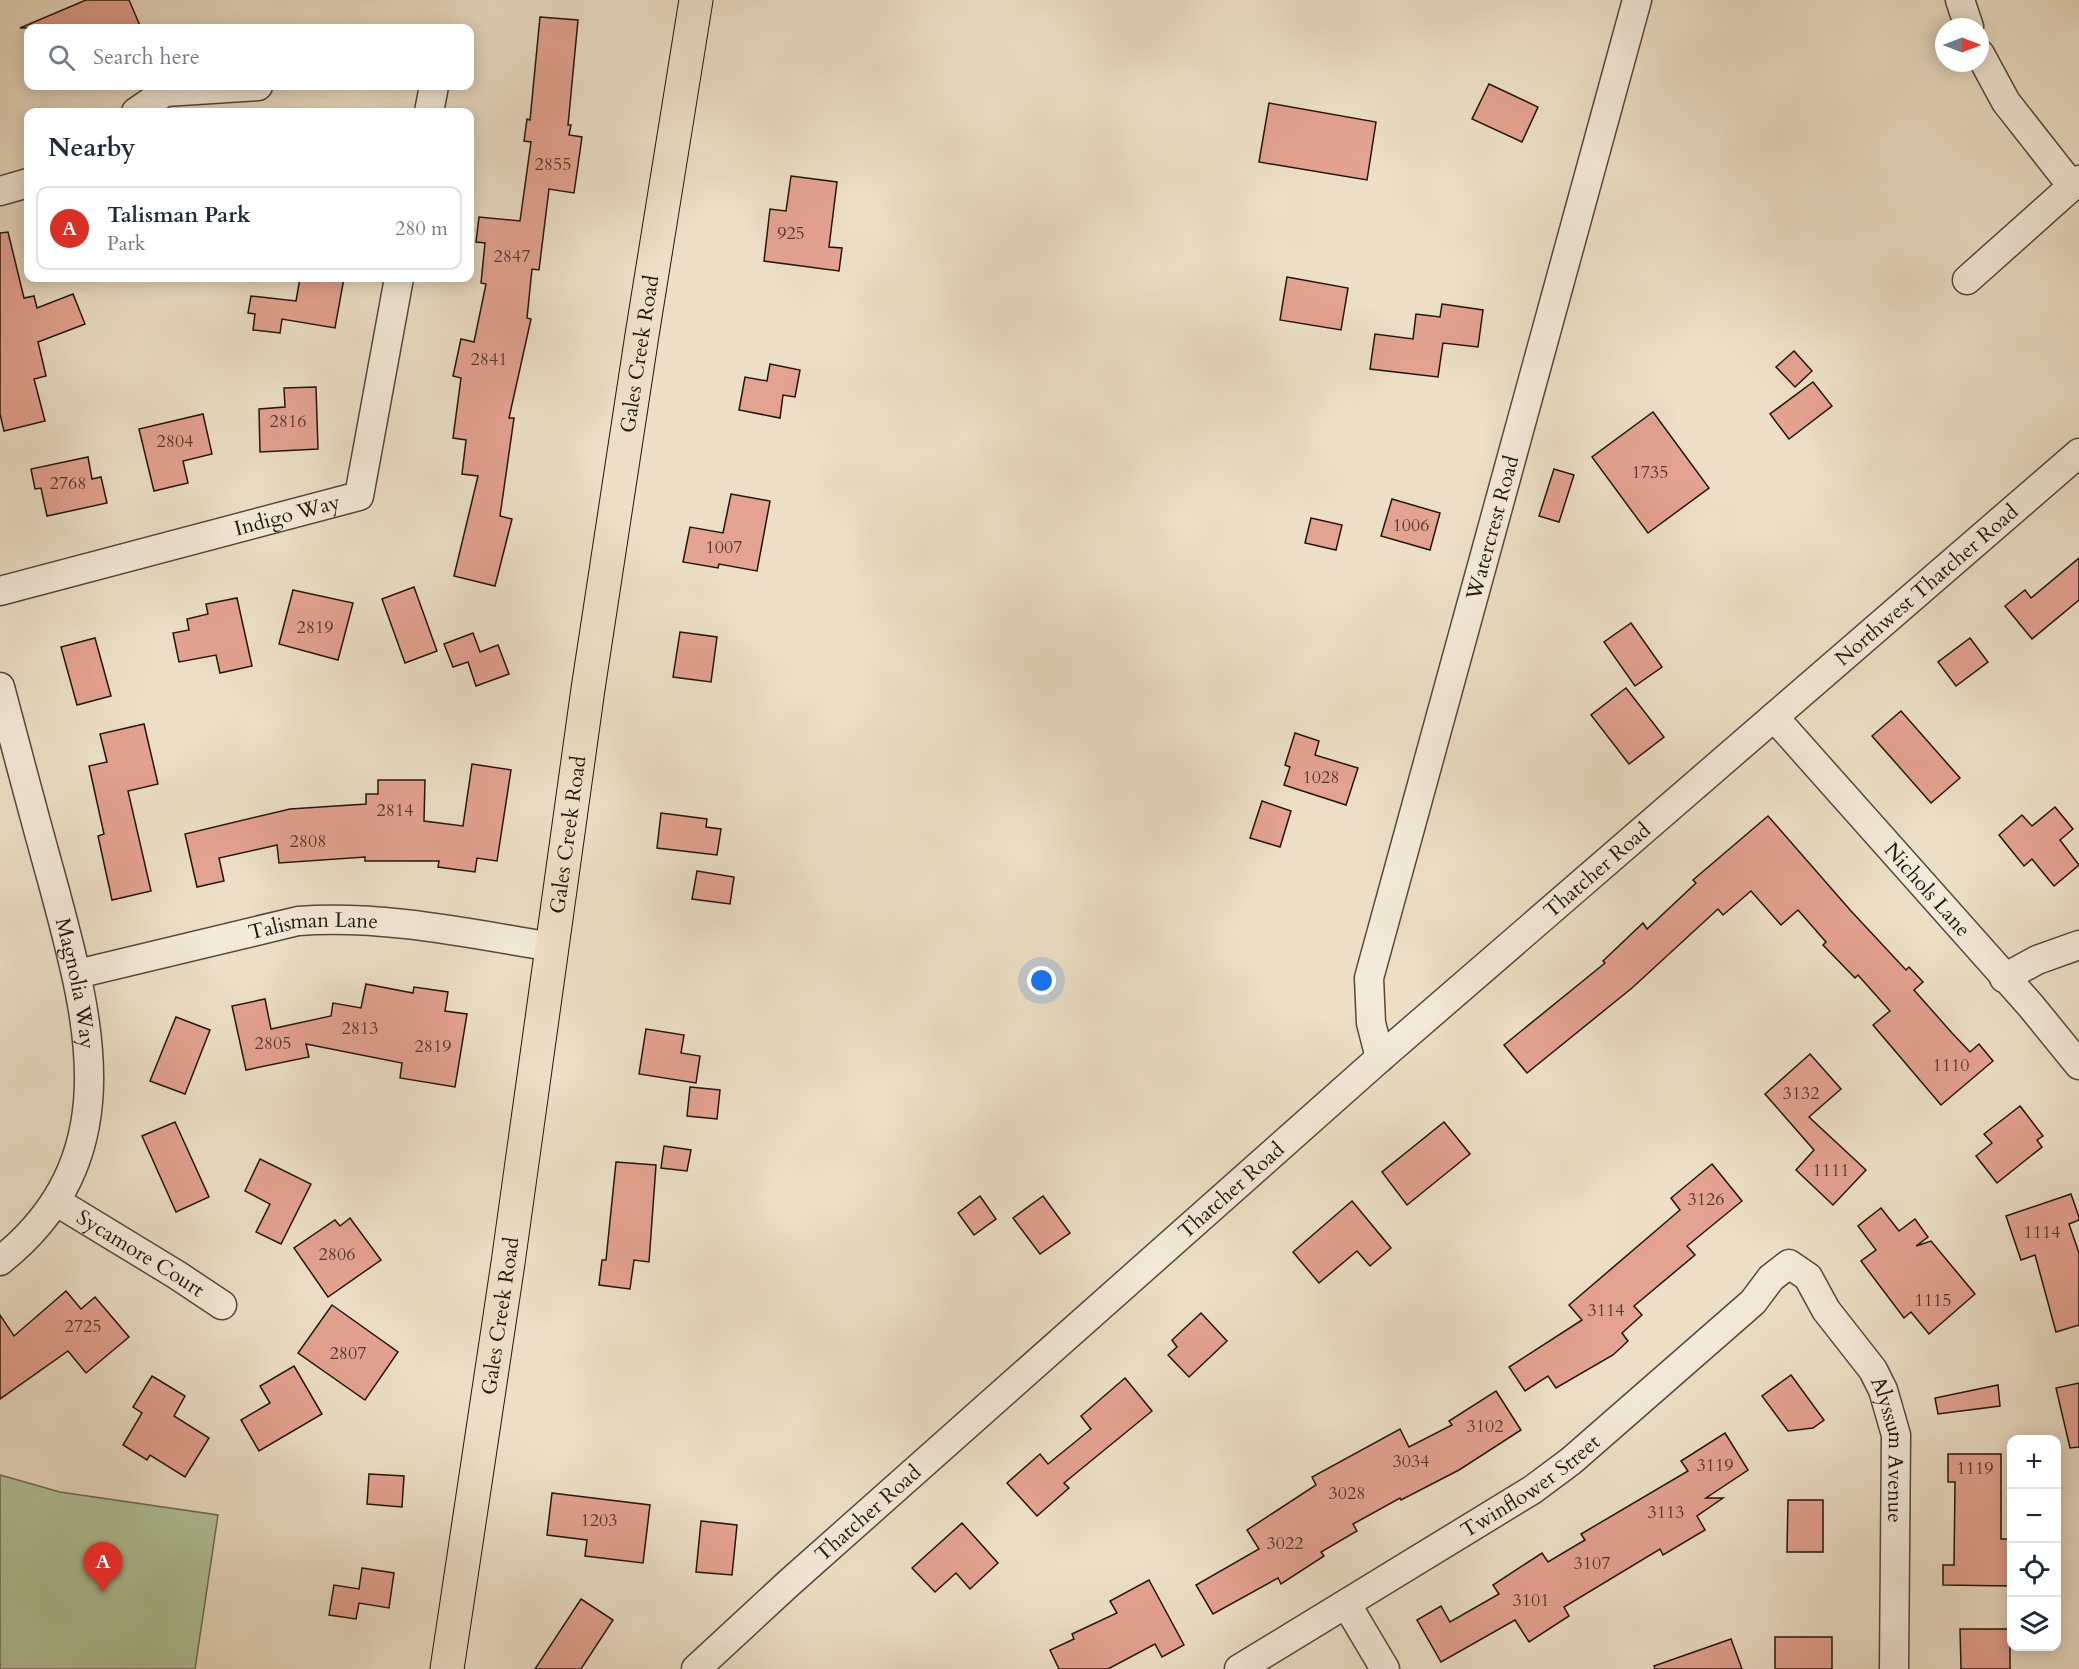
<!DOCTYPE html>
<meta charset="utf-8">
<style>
:root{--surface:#fff;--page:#f6f6f7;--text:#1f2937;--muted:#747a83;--line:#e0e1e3;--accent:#d93025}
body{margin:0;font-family:Cardo,serif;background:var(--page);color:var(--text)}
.controls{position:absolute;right:18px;bottom:18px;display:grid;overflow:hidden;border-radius:12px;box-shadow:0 3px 15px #0003}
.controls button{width:54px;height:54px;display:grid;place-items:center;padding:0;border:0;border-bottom:2px solid var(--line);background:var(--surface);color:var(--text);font:30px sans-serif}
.compass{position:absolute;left:1935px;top:18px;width:54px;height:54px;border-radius:50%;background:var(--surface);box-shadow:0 3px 15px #0003;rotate:90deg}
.you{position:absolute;left:1042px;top:981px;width:21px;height:21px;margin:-15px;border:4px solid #fff;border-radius:50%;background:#1a73e8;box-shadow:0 0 0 9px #1a73e833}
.badge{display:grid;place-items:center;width:39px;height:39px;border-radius:50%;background:var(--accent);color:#fff;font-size:20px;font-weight:700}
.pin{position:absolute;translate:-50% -50px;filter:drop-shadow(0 2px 3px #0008)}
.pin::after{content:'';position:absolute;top:32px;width:21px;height:18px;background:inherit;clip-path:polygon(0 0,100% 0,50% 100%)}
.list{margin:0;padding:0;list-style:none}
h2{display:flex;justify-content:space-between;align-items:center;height:78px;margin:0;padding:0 24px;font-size:26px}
h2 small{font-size:20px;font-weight:400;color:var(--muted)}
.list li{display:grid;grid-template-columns:39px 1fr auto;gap:18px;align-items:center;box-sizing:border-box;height:84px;margin:0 12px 12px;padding:0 12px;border:2px solid var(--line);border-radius:12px}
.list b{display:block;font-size:22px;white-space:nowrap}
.list p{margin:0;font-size:20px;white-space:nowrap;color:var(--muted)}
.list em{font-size:20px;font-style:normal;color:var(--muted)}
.icon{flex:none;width:33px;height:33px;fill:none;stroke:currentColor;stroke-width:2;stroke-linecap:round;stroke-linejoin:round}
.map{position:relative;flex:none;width:2079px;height:1669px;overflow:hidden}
.search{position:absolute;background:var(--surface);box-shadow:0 3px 15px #0003;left:24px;top:24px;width:450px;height:66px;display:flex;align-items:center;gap:15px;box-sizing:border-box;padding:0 21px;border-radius:12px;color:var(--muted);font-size:22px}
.panel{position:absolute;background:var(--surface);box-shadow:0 3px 15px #0003;left:24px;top:108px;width:450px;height:174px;border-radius:12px}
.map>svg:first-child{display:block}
.green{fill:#b1c39a;stroke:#6a6c54;stroke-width:1.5}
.building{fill:#e4a290;stroke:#23150f;stroke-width:1.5}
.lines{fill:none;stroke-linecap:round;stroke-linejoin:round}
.minor-casing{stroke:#55483c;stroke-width:31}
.major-casing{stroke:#23150f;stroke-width:35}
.minor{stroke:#f3ead9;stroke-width:28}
.major{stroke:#ecdfc5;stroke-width:33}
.labels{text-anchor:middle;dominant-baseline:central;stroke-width:4.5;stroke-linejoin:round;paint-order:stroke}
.number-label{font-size:18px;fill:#53382f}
.street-label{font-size:21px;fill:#23150f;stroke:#f3ead9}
</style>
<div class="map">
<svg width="2079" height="1669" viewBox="0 0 2079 1669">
<rect width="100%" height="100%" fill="#ecdfc5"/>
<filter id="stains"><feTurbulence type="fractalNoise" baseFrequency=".00333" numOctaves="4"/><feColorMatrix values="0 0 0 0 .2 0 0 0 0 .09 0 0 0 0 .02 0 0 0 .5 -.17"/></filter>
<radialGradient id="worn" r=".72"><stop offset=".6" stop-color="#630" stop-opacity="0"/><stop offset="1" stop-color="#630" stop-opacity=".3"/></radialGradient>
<polygon class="green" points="0,1475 60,1492 218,1515 195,1669 0,1669"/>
<g class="building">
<polygon points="86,0 129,0 141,28 20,28"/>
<polygon points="540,17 578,20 568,125 571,125 569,135 582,137 574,193 549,189 539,270 532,269 527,318 531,319 509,418 514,418 500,516 512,519 495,586 454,576 478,476 462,474 466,440 453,438 461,378 453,376 461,339 474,342 486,284 481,283 485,243 476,242 479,217 520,221 531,142 524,141 527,119 530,120"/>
<polygon points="1489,84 1538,107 1522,142 1472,119"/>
<polygon points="1269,103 1376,122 1367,180 1259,162"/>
<polygon points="791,176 837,182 829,247 842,248 839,271 764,261 770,209 786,211"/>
<polygon points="8,232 24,298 34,296 37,308 73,294 85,324 38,342 46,376 34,379 45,421 4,431 0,414 0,233"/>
<polygon points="1287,277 1348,288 1341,330 1280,320"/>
<polygon points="300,278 344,278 335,328 282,319 280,333 253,330 255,314 248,313 251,296 296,301"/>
<polygon points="1442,304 1483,310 1478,347 1443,343 1438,377 1370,369 1375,334 1413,339 1416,314 1440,317"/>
<polygon points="1794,351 1812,371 1795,387 1776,367"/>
<polygon points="770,364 800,370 795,397 783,395 780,418 739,410 745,377 767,381"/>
<polygon points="1813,382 1832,406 1789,439 1770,414"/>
<polygon points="316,387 318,449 260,452 259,409 285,407 284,388"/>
<polygon points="1653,412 1709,488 1648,533 1592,457"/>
<polygon points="203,414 212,454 183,461 188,483 154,491 139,429"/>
<polygon points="88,457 92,479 101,477 107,503 47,516 41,488 35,489 31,469"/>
<polygon points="1554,469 1574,475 1559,522 1539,516"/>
<polygon points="731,494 770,501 757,571 719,564 718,568 683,562 690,527 723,533"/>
<polygon points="1392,499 1440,513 1430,550 1381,536"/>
<polygon points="1311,518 1342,525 1336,550 1305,543"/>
<polygon points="2079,558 2079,600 2032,639 2005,606 2025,590 2031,598"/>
<polygon points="414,587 437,651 405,663 382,599"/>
<polygon points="293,590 353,603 338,660 279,644"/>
<polygon points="237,598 252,666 220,673 216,655 179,662 173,633 189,630 187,619 208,614 206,604"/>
<polygon points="1631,623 1662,667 1635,686 1604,642"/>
<polygon points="680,632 717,637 711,682 673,677"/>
<polygon points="473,633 480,652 498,645 509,674 476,686 468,662 453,667 444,644"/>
<polygon points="95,638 111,696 77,705 61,647"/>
<polygon points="1970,638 1988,662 1956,686 1938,662"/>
<polygon points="1626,688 1664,737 1629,764 1591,715"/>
<polygon points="1901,711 1960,778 1931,803 1872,736"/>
<polygon points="144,724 158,784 128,791 151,891 112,900 98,836 104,834 89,766 107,762 100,734"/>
<polygon points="1295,733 1319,741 1315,755 1358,768 1346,805 1284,785 1290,767 1285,765"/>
<polygon points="472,764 511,770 497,861 477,858 475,872 438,867 439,861 365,861 365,857 279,863 277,845 219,858 224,881 197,887 185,834 290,809 366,804 366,794 378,794 378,780 425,780 424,821 463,826"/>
<polygon points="1262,801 1291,811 1280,847 1250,838"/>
<polygon points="2055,807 2073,829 2060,840 2079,865 2054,886 2032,859 2024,866 1999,835 2022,815 2032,826"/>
<polygon points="661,813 707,819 706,827 721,829 717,855 657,848"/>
<polygon points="1768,816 1851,911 1906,970 1909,967 1923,982 1914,990 1952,1033 1970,1052 1979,1044 1993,1061 1941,1105 1873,1025 1890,1011 1858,975 1855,978 1823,945 1826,942 1798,910 1781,925 1751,891 1723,915 1718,909 1632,988 1527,1073 1504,1045 1605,963 1603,961 1643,923 1647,929 1696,883 1693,880"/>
<polygon points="697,871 734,877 730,904 692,899"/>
<polygon points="366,984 413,993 414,987 448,992 445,1011 467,1014 455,1087 400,1078 402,1063 306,1044 309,1057 246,1070 232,1006 265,999 271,1029 331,1016 333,1003 361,1008"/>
<polygon points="176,1017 210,1030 185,1094 150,1081"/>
<polygon points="646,1029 684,1035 681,1053 700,1056 696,1083 639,1074"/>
<polygon points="1810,1054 1841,1089 1809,1117 1866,1170 1833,1205 1796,1170 1814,1150 1765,1094"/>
<polygon points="690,1087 720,1090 717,1119 687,1116"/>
<polygon points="2020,1106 2043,1136 2037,1140 2042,1147 1997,1183 1976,1156 1992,1143 1984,1134"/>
<polygon points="175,1122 209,1197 176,1212 142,1136"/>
<polygon points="1444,1122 1470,1154 1407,1205 1382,1172"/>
<polygon points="664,1146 691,1150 687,1171 661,1168"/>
<polygon points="260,1159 311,1184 281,1244 256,1232 270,1204 245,1191"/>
<polygon points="616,1162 656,1165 649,1262 634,1260 630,1289 599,1285 602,1260 606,1260"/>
<polygon points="1712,1164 1742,1201 1687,1246 1695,1255 1634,1306 1642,1315 1622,1333 1628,1341 1613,1355 1556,1388 1548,1376 1525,1391 1509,1367 1582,1320 1569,1305 1680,1210 1671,1198"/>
<polygon points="2071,1194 2079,1217 2079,1220 2069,1224 2079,1253 2079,1325 2056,1332 2035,1255 2021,1260 2006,1216"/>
<polygon points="980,1196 996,1219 974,1235 958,1213"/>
<polygon points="1043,1196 1070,1233 1040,1254 1013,1218"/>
<polygon points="1352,1201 1391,1248 1370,1266 1357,1251 1319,1283 1293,1252"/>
<polygon points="1881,1208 1899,1231 1915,1219 1928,1237 1916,1246 1931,1241 1975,1294 1929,1334 1911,1312 1904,1318 1861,1261 1876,1250 1858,1226"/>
<polygon points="350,1218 381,1260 328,1297 294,1248 335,1220 340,1226"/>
<polygon points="66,1291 81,1309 95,1297 129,1337 86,1373 68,1351 0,1399 0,1315 14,1336"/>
<polygon points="332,1305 398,1352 365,1400 298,1353"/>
<polygon points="1201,1313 1227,1341 1189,1377 1168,1355 1177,1347 1172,1340"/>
<polygon points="294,1366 322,1414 259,1451 241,1420 270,1403 260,1386"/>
<polygon points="1791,1375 1824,1420 1813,1428 1788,1431 1762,1396"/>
<polygon points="152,1376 185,1396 174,1416 209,1438 185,1477 150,1455 147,1460 123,1445 142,1413 133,1407"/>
<polygon points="1125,1378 1152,1411 1064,1483 1069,1488 1037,1516 1007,1483 1040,1454 1048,1464 1091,1429 1081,1416"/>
<polygon points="2079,1383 2079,1447 2070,1448 2056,1388"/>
<polygon points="1998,1385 2000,1406 1938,1414 1935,1398"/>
<polygon points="1496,1391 1521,1430 1459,1470 1401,1500 1400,1498 1353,1524 1357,1531 1321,1552 1324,1556 1281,1584 1278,1578 1213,1614 1196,1585 1259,1549 1247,1530 1316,1485 1312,1477 1400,1429 1409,1447 1452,1425 1449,1421"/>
<polygon points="1725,1433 1748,1470 1706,1498 1723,1498 1697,1516 1705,1530 1663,1555 1660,1549 1564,1607 1569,1616 1529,1642 1515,1620 1441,1662 1417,1620 1441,1606 1450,1622 1499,1594 1493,1585 1542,1553 1548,1562 1585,1540 1581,1534 1688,1471 1681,1461"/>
<polygon points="1948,1454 2001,1454 2001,1539 2012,1539 2012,1586 1943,1585 1943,1565 1954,1565 1955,1482 1948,1482"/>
<polygon points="369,1474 404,1476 402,1507 367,1504"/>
<polygon points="552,1493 650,1505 643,1563 585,1556 587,1540 547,1535"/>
<polygon points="1788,1500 1823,1500 1823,1552 1787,1552"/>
<polygon points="701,1521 737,1525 732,1575 696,1572"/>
<polygon points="962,1523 998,1563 970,1589 956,1573 935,1592 912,1568"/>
<polygon points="362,1568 394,1573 389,1608 359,1603 356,1619 329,1615 334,1585 359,1589"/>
<polygon points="1149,1580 1184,1645 1162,1657 1155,1644 1108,1669 1059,1669 1050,1650 1074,1639 1072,1634 1117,1613 1110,1601"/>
<polygon points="581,1599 613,1620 581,1669 535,1669"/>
<polygon points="1960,1629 2010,1629 2010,1669 1961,1669"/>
<rect x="1775" y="1637" width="57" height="32"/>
<polygon points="1731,1639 1742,1669 1655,1669 1654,1666"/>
</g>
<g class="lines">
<defs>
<g id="minor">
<polyline points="1960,0 1969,27"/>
<polyline points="1980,54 2006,102 2072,186"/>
<polyline points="136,112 165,92 258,86"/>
<polyline points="429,112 434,86"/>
<polyline points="0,191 28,183"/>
<polyline points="1967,280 2079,180"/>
<path id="s1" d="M0,591L359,496L399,278"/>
<path id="s2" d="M0,687C17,751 34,816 52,880C89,1018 131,1157 0,1261"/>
<path id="s3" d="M1774,717L2031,1006L2079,1065"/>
<path id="s4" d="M77,974L298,921C384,915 467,933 552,947"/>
<polyline points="2004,978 2037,960 2079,945"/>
<path id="s5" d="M1380,1058L1371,1023L1369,978L1637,0"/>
<path id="s6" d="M57,1202L177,1275L222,1305"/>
<polyline points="1347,1605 1385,1669"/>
<path id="s7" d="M696,1669L789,1583L1380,1058L2079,453"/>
<path id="s8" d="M1239,1669L1532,1490L1571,1461L1753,1302L1771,1278L1789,1264L1808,1277L1826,1310L1873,1370L1883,1390L1896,1435L1894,1669"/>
</g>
<g id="major">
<path id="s9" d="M447,1669L508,1263L588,689L642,335L696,0"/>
</g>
</defs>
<use href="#minor" class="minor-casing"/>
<use href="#major" class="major-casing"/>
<use href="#minor" class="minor"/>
<use href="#major" class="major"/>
</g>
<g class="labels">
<g class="number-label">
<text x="553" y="164">2855</text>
<text x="791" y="233">925</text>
<text x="512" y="256">2847</text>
<text x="489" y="359">2841</text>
<text x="288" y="421">2816</text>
<text x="175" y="441">2804</text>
<text x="1650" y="472">1735</text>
<text x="68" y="483">2768</text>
<text x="1411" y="525">1006</text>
<text x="724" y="547">1007</text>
<text x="315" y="627">2819</text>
<text x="1321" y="777">1028</text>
<text x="395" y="810">2814</text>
<text x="308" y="841">2808</text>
<text x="360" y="1028">2813</text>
<text x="273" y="1043">2805</text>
<text x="433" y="1046">2819</text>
<text x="1951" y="1065">1110</text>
<text x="1801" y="1093">3132</text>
<text x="1831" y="1170">1111</text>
<text x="1706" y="1199">3126</text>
<text x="2042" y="1232">1114</text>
<text x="337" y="1254">2806</text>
<text x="1933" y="1300">1115</text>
<text x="1606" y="1310">3114</text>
<text x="83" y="1326">2725</text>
<text x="348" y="1353">2807</text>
<text x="1485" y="1426">3102</text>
<text x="1411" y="1461">3034</text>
<text x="1715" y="1465">3119</text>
<text x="1975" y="1468">1119</text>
<text x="1347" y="1493">3028</text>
<text x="1666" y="1512">3113</text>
<text x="599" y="1520">1203</text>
<text x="1285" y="1543">3022</text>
<text x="1592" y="1563">3107</text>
<text x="1531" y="1600">3101</text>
</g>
<g class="street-label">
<text stroke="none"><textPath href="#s9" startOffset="1329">Gales Creek Road</textPath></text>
<text stroke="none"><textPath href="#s1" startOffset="297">Indigo Way</textPath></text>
<text stroke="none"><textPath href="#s5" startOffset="548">Watercrest Road</textPath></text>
<text stroke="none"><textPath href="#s7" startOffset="1640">Northwest Thatcher Road</textPath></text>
<text stroke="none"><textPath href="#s9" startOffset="843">Gales Creek Road</textPath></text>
<text stroke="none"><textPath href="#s7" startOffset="1204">Thatcher Road</textPath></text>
<text stroke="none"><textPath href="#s3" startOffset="231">Nichols Lane</textPath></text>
<text stroke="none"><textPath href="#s4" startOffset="242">Talisman Lane</textPath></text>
<text stroke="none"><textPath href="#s2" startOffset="306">Magnolia Way</textPath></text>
<text stroke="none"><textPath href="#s7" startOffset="718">Thatcher Road</textPath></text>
<text stroke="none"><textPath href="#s6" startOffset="98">Sycamore Court</textPath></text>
<text stroke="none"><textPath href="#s9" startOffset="357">Gales Creek Road</textPath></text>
<text stroke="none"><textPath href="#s8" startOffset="906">Alyssum Avenue</textPath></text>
<text stroke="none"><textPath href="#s8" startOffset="344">Twinflower Street</textPath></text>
<text stroke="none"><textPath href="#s7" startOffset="232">Thatcher Road</textPath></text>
</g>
</g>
<rect width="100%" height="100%" filter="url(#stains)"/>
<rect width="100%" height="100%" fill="url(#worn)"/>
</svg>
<div class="controls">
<button>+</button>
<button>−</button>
<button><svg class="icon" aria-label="locate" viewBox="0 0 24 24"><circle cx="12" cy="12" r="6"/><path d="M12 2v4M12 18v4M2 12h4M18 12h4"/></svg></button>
<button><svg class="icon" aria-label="layers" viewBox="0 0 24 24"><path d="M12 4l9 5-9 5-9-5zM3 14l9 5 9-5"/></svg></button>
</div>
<svg class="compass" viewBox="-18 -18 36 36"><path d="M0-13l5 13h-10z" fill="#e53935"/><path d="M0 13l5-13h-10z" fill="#747a83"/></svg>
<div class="you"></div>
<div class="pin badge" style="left:103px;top:1592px">A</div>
<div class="search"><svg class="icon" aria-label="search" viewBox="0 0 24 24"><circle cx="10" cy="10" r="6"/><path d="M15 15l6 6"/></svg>Search here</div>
<section class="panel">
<h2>Nearby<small></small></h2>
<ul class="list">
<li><span class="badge">A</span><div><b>Talisman Park</b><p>Park</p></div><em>280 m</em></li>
</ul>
</section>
</div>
